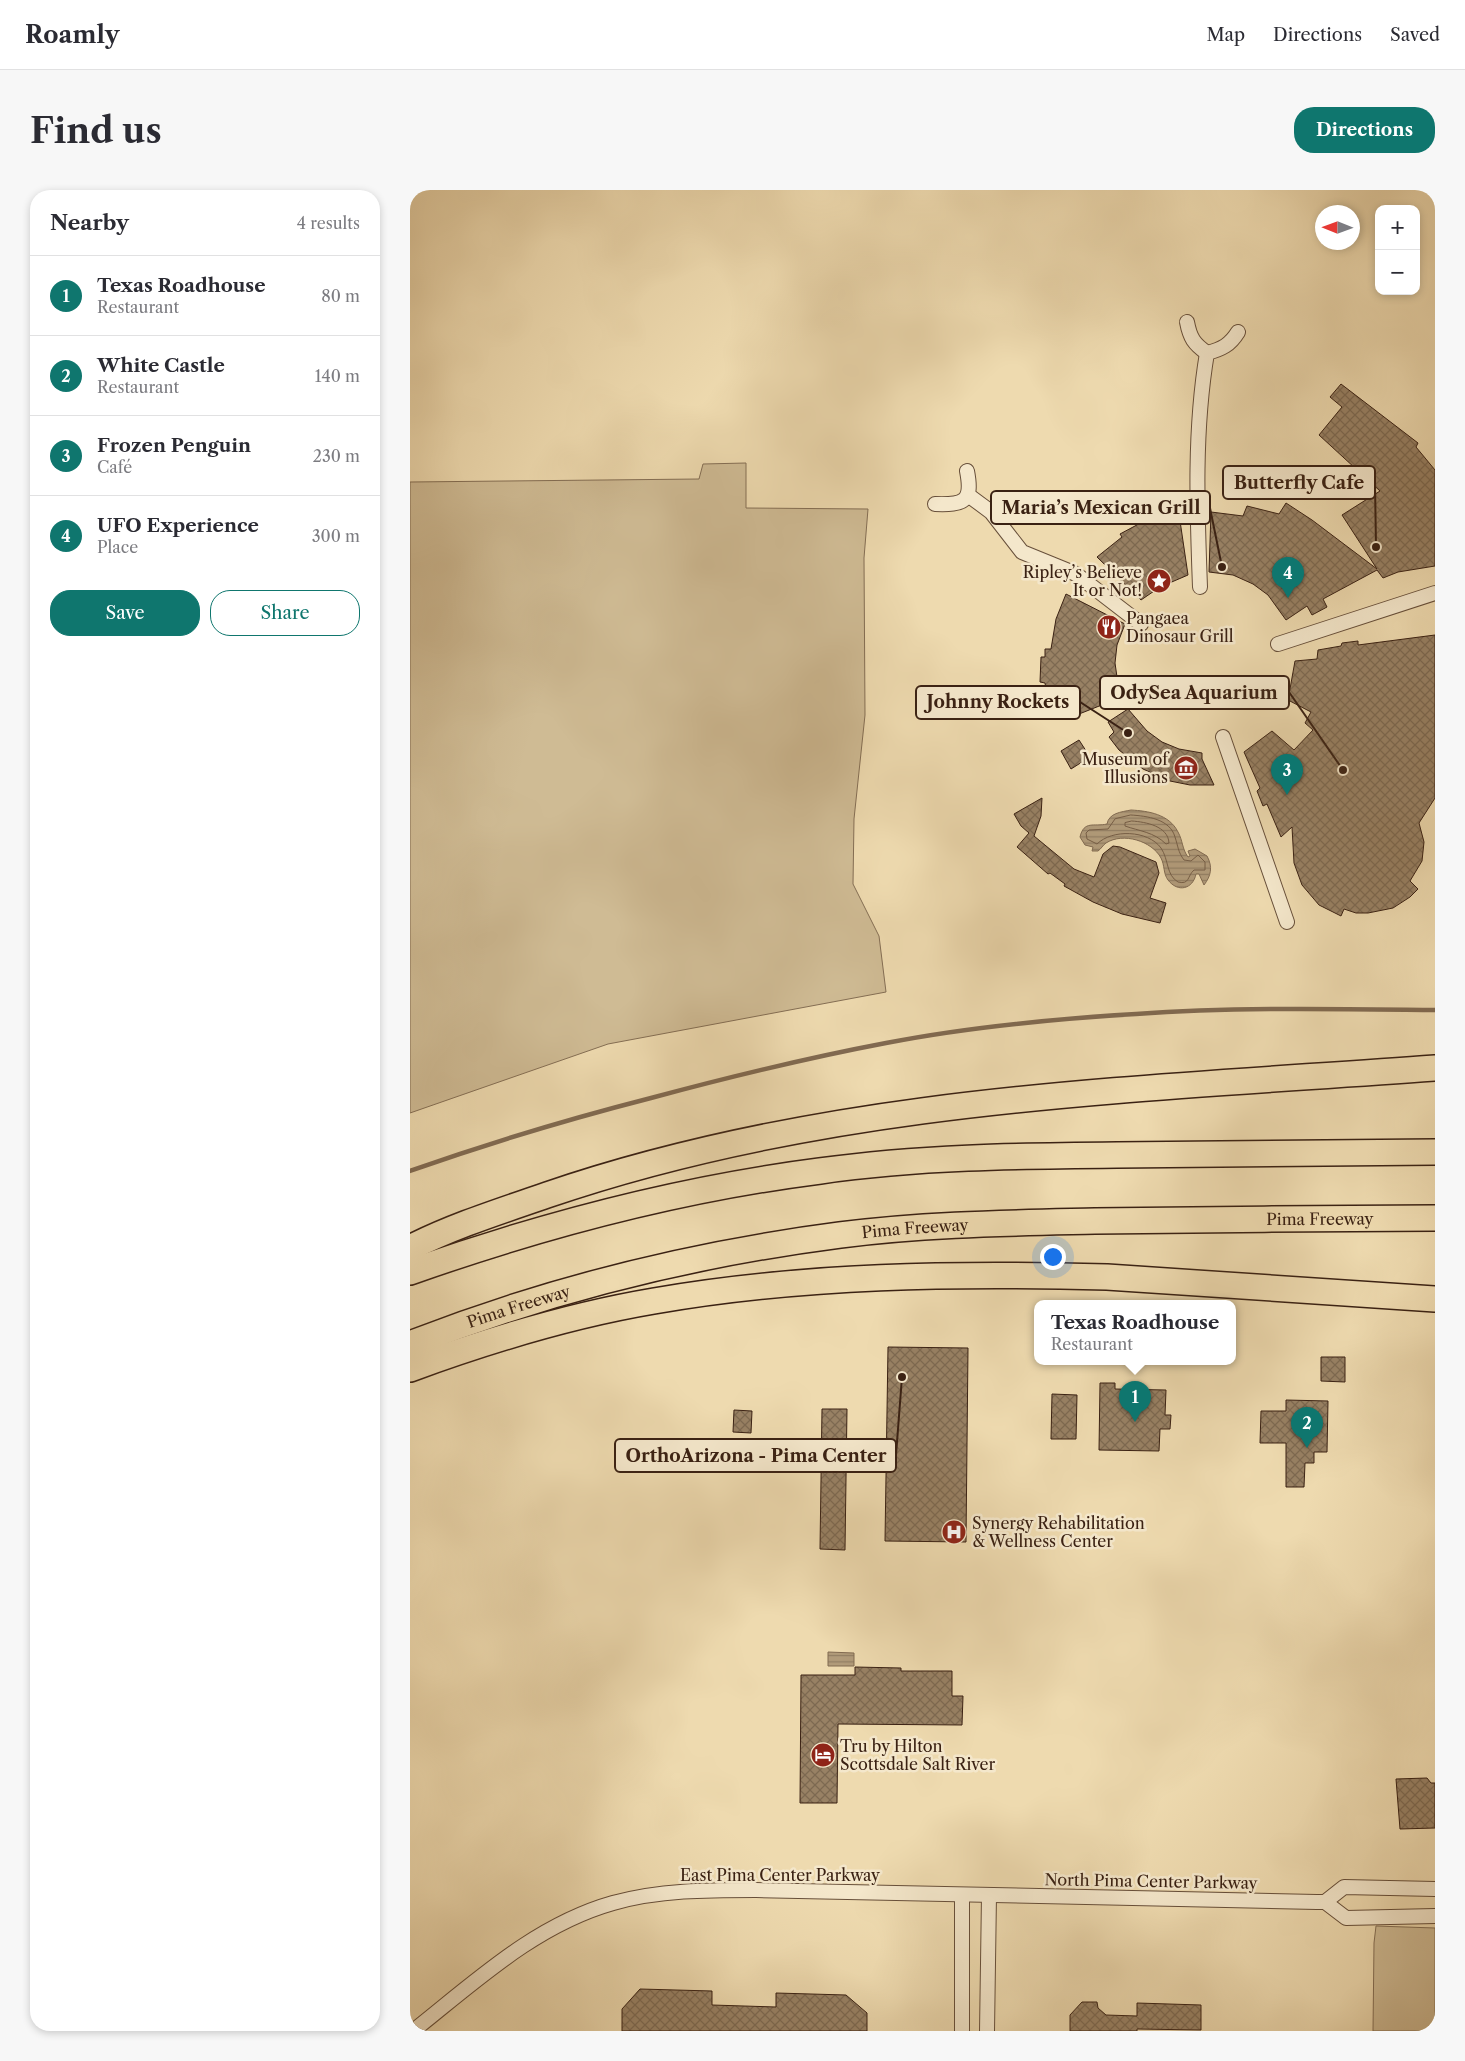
<!DOCTYPE html>
<meta charset="utf-8">
<style>
:root{--surface:#fff;--page:#f7f7f7;--text:#2b2b33;--muted:#7c7c81;--line:#e1e1e2;--accent:#0f766e}
body{margin:0;font-family:"Libre Caslon Text",serif;background:var(--page);color:var(--text)}
.controls{position:absolute;right:15px;top:15px;display:grid;overflow:hidden;border-radius:10px;box-shadow:0 2px 8px #0003}
.controls button{width:45px;height:45px;display:grid;place-items:center;padding:0;border:0;border-bottom:1px solid var(--line);background:var(--surface);color:var(--text);font:25px sans-serif}
.compass{position:absolute;left:905px;top:15px;width:45px;height:45px;border-radius:50%;background:var(--surface);box-shadow:0 2px 8px #0003;rotate:271deg}
.you{position:absolute;left:642px;top:1066px;width:18px;height:18px;margin:-12px;border:4px solid #fff;border-radius:50%;background:#1a73e8;box-shadow:0 0 0 8px #1a73e833}
.badge{display:grid;place-items:center;width:32px;height:32px;border-radius:50%;background:var(--accent);color:#fff;font-size:16px;font-weight:700}
.pin{position:absolute;translate:-50% -41px;filter:drop-shadow(0 1px 2px #0008)}
.pin::after{content:'';position:absolute;top:26px;width:18px;height:15px;background:inherit;clip-path:polygon(0 0,100% 0,50% 100%)}
.popup{position:absolute;left:624px;top:1110px;width:202px;height:65px;box-sizing:border-box;display:grid;place-content:center;border-radius:10px;background:var(--surface);filter:drop-shadow(0 1px 4px #0005);font-size:16px;white-space:nowrap;color:var(--muted)}
.popup b{font-size:19px;color:var(--text)}
.popup::after{content:'';position:absolute;left:50%;top:100%;margin-left:-10px;border:10px solid transparent;border-top-color:var(--surface)}
.list{margin:0;padding:0;list-style:none}
h2{display:flex;justify-content:space-between;align-items:center;height:65px;margin:0;padding:0 20px;font-size:21px}
h2 small{font-size:16px;font-weight:400;color:var(--muted)}
.list li{display:grid;grid-template-columns:32px 1fr auto;gap:15px;align-items:center;box-sizing:border-box;height:80px;padding:0 20px;border-top:1px solid var(--line)}
.list b{display:block;font-size:19px;white-space:nowrap}
.list p{margin:0;font-size:16px;white-space:nowrap;color:var(--muted)}
.list em{font-size:16px;font-style:normal;color:var(--muted)}
.actions{display:flex;gap:10px;padding:15px 20px}
.actions a{flex:1;padding:11px 0;border:1px solid var(--accent);border-radius:20px;text-align:center;font-size:18px;color:var(--accent)}
.actions .main{background:var(--accent);color:#fff}
.map{position:relative;flex:none;width:1025px;height:1841px;overflow:hidden;border-radius:20px}
header{display:flex;align-items:center;gap:30px;box-sizing:border-box;height:70px;padding:0 25px;background:var(--surface);border-bottom:1px solid var(--line)}
header strong{font-size:24px}
nav{display:flex;gap:28px;margin-inline-start:auto;font-size:18px}
.intro{display:flex;align-items:center;justify-content:space-between;box-sizing:border-box;height:120px;padding:0 30px}
h1{margin:0;font-size:35px}
.button{padding:12px 22px;border-radius:20px;background:var(--accent);color:#fff;font-size:18px;font-weight:700}
main{display:flex;gap:30px;padding:0 30px}
aside{flex:1;background:var(--surface);border-radius:20px;box-shadow:0 2px 8px #0003}
.map>svg:first-child{display:block}
.grass{fill:#cfbb94;stroke:#846e54}
.water{fill:url(#water-rules);stroke:#816a51}
.lines{fill:none;stroke-linecap:round;stroke-linejoin:round}
.shore{stroke:#765e46;stroke-width:1}
.stream{stroke:#816a51;stroke-width:4.5}
.building{fill:url(#building-cross-hatch);stroke:#3a2113}
.street-casing{stroke:#674f3a;stroke-width:16}
.highway-casing{stroke:#3a2113;stroke-width:28}
.street{stroke:#f4e7cb;stroke-width:14}
.highway{stroke:#eedaaf;stroke-width:25}
.labels{text-anchor:middle;dominant-baseline:central;stroke-width:5;stroke-linejoin:round;paint-order:stroke}
.poi-label{font-size:16px;fill:#3a2113;stroke:#f4e7cb;text-anchor:start}
.street-label{font-size:16px;fill:#3a2113;stroke:#f4e7cb}
.leader{fill:none;stroke:#3a2113;stroke-width:2}
.callout-dot{fill:#3a2113;stroke:#f4e7cb;stroke-width:2}
.callout{fill:#f4e7cb;stroke:#3a2113;stroke-width:2}
.callout-label{font-size:18px;text-anchor:middle;font-weight:bold;fill:#3a2113}
</style>
<header>
<strong>Roamly</strong>
<nav><a>Map</a><a>Directions</a><a>Saved</a></nav>
</header>
<div class="intro"><h1>Find us</h1><a class="button">Directions</a></div>
<main>
<aside>
<h2>Nearby<small>4 results</small></h2>
<ul class="list">
<li><span class="badge">1</span><div><b>Texas Roadhouse</b><p>Restaurant</p></div><em>80 m</em></li>
<li><span class="badge">2</span><div><b>White Castle</b><p>Restaurant</p></div><em>140 m</em></li>
<li><span class="badge">3</span><div><b>Frozen Penguin</b><p>Café</p></div><em>230 m</em></li>
<li><span class="badge">4</span><div><b>UFO Experience</b><p>Place</p></div><em>300 m</em></li>
</ul>
<div class="actions"><a class="main">Save</a><a>Share</a></div>
</aside>
<div class="map">
<svg width="1025" height="1841" viewBox="0 0 1025 1841">
<defs>
<pattern id="water-rules" width="6" height="5" patternUnits="userSpaceOnUse" patternTransform="scale(1.25)"><rect width="6" height="5" fill="#b19b7a"/><path d="M0 2.5h6" fill="none" stroke="#917e63"/></pattern>
<pattern id="building-cross-hatch" width="8" height="8" patternUnits="userSpaceOnUse" patternTransform="scale(1.25)"><rect width="8" height="8" fill="#988164"/><path d="M0 0l8 8M0 8l8-8" fill="none" stroke="#7d6951"/></pattern>
</defs>
<rect width="100%" height="100%" fill="#eedaaf"/>
<filter id="stains"><feTurbulence type="fractalNoise" baseFrequency=".004" numOctaves="4"/><feColorMatrix values="0 0 0 0 .2 0 0 0 0 .09 0 0 0 0 .02 0 0 0 .5 -.17"/></filter>
<radialGradient id="worn" r=".72"><stop offset=".6" stop-color="#630" stop-opacity="0"/><stop offset="1" stop-color="#630" stop-opacity=".3"/></radialGradient>
<g class="grass">
<polygon points="336,273 336,318 458,319 454,368 455,525 444,629 443,694 469,746 476,802 198,854 0,923 0,292 289,289 293,274"/>
<polygon points="966,1736 1025,1738 1025,1841 963,1841 964,1753"/>
</g>
<g class="water">
<path d="M721,620C738,621 759,624 768,642C773,651 772,659 778,667L780,666L778,661L785,659L797,666C803,677 801,686 794,695L789,684H786C783,699 768,703 758,690C753,683 755,676 751,668C742,651 713,642 696,653C693,655 691,659 688,661H682L683,657L675,655L670,647C674,630 684,637 697,634C699,623 711,622 721,620Z"/>
<polygon points="418,1462 444,1463 444,1476 418,1476"/>
</g>
<g class="lines">
<g class="shore">
<path d="M721,625C737,626 760,629 765,647C768,656 768,662 774,670L781,671L788,665L795,672V680H784C777,686 780,695 768,692C756,685 759,670 751,658C738,640 702,639 687,654L677,649L676,643L679,640L698,639L705,629Z"/>
<path d="M722,631C736,632 758,636 759,653L756,654C744,642 729,641 715,636V633Z"/>
</g>
<path class="stream" d="M0,981C79,953 159,929 241,908C319,887 397,868 476,853C558,837 643,829 726,824C825,817 926,819 1025,820"/>
</g>
<g class="building">
<polygon points="931,194 1008,253 1006,257 1025,280 1025,376 988,382 973,388 967,380 913,409 917,417 902,425 897,416 876,430 858,405 843,394 823,385 799,382 801,322 833,326 837,316 869,324 876,313 902,330 967,379 932,325 970,301 909,245 932,217 920,207"/>
<polygon points="751,317 756,327 769,324 778,385 750,397 731,410 687,367 712,347 710,344 738,329 736,323"/>
<polygon points="656,404 715,434 707,455 705,473 708,494 712,507 664,526 660,511 639,516 635,493 630,492 631,467 635,467 635,459 641,459 646,429"/>
<polygon points="1025,445 1025,608 1009,633 1014,652 1012,671 1000,691 1008,699 1000,707 983,718 958,723 946,723 934,719 931,726 909,715 892,695 884,673 882,637 871,647 857,614 853,616 847,601 850,598 834,562 862,541 884,560 903,540 895,533 901,522 878,510 885,471 907,469 908,460 931,456 932,453 948,451 948,455"/>
<polygon points="718,519 737,541 752,552 769,559 792,563 792,569 804,595 780,595 760,591 733,579 709,560 699,547 704,542 698,532"/>
<polygon points="669,550 680,567 661,579 651,561"/>
<polygon points="632,608 631,626 624,646 664,679 684,687 693,664 703,656 710,657 746,672 749,683 740,708 756,713 750,733 712,724 683,712 654,696 655,694 640,683 638,684 607,657 619,643 611,636 604,624"/>
<polygon points="478,1157 558,1158 556,1352 475,1351"/>
<polygon points="911,1167 935,1167 935,1192 911,1191"/>
<polygon points="690,1193 705,1193 705,1199 756,1200 755,1225 761,1225 760,1239 750,1239 749,1261 689,1260"/>
<polygon points="642,1204 667,1205 666,1249 641,1249"/>
<polygon points="876,1210 918,1211 917,1262 904,1262 904,1273 895,1273 894,1297 876,1297 876,1253 850,1253 851,1221 876,1221"/>
<polygon points="412,1219 437,1219 435,1360 410,1359"/>
<polygon points="324,1220 342,1221 341,1243 323,1242"/>
<polygon points="445,1477 491,1478 491,1481 542,1481 542,1506 553,1506 552,1535 428,1534 427,1613 390,1613 391,1485 445,1485"/>
<polygon points="1017,1588 1021,1593 1025,1593 1025,1638 990,1639 986,1589"/>
<polygon points="230,1799 302,1801 302,1815 366,1817 366,1803 436,1805 457,1823 457,1841 212,1841 212,1819"/>
<polygon points="672,1812 687,1812 688,1818 696,1825 727,1826 727,1813 791,1815 791,1840 727,1839 727,1841 660,1841 660,1825"/>
</g>
<g class="lines">
<defs>
<g id="street">
<path d="M777,132C780,148 784,154 797,163"/>
<polyline points="558,305 581,322 612,362 666,384 731,434"/>
<path d="M525,314C554,315 563,312 557,281"/>
<path d="M790,397C787,319 784,240 797,163C812,159 820,155 828,142"/>
<polyline points="868,454 1025,403"/>
<polyline points="813,547 877,732"/>
<polyline points="915,1712 934,1697 1025,1699"/>
<path d="M3,1841C65,1792 125,1735 203,1713C249,1700 297,1700 346,1700L907,1712H915L936,1728L1025,1726"/>
<polyline points="552,1841 552,1705"/>
<polyline points="577,1841 579,1705"/>
</g>
<g id="highway">
<path d="M0,1058C43,1036 91,1021 137,1005C423,907 727,900 1025,878"/>
<path d="M0,1082C133,1035 269,999 410,981C508,967 607,966 707,965C813,964 919,963 1025,962"/>
<path id="s1" d="M0,1154C138,1100 283,1064 430,1045C514,1034 600,1033 685,1031C798,1029 912,1029 1025,1028"/>
<path d="M0,1179C79,1150 161,1125 244,1111C394,1085 546,1083 697,1087L1025,1109"/>
</g>
</defs>
<use href="#street" class="street-casing"/>
<use href="#highway" class="highway-casing"/>
<use href="#street" class="street"/>
<use href="#highway" class="highway"/>
</g>
<defs>
<symbol id="sight-disc" viewBox="-11 -11 22 22"><circle r="9.5" fill="#8f2418" stroke="#f4e7cb"/><path d="M0-6L1.8-2.2L6-1.7L2.9 1.2L3.7 5.4L0 3.3L-3.7 5.4L-2.9 1.2L-6-1.7L-1.8-2.2Z" fill="#fff"/></symbol>
<symbol id="restaurant-disc" viewBox="-11 -11 22 22"><circle r="9.5" fill="#8f2418" stroke="#f4e7cb"/><path d="M-5-6h1v4h1v-4h1v4h1v-4h1v5L-1.5 .5V6h-2V.5L-5-1ZM5-6V6H3V1.5H1.5Q1.5-4 5-6Z" fill="#fff"/></symbol>
<symbol id="museum-disc" viewBox="-11 -11 22 22"><circle r="9.5" fill="#8f2418" stroke="#f4e7cb"/><path d="M0-6L6-3V-2H-6V-3ZM-5-1h2V3h-2ZM-1-1h2V3h-2ZM3-1h2V3H3ZM-6 4H6V6H-6Z" fill="#fff"/></symbol>
<symbol id="hospital-disc" viewBox="-11 -11 22 22"><circle r="9.5" fill="#8f2418" stroke="#f4e7cb"/><path d="M-5-5h3v3.5h4V-5h3V5h-3V1.5h-4V5h-3Z" fill="#fff"/></symbol>
<symbol id="hotel-disc" viewBox="-11 -11 22 22"><circle r="9.5" fill="#8f2418" stroke="#f4e7cb"/><path d="M-6-4.5h1.5V1H6V5H4.5V3h-9V5H-6ZM-4 0a1.8 1.8 0 1 1 3.6 0ZM.5 0V-2.5h3Q6-2.5 6 0Z" fill="#fff"/></symbol>
</defs>
<g fill-rule="evenodd">
<use href="#sight-disc" x="735" y="377" width="28" height="28"/>
<use href="#restaurant-disc" x="685" y="423" width="28" height="28"/>
<use href="#museum-disc" x="762" y="564" width="28" height="28"/>
<use href="#hospital-disc" x="530" y="1328" width="28" height="28"/>
<use href="#hotel-disc" x="399" y="1551" width="28" height="28"/>
</g>
<g class="labels">
<g class="poi-label">
<text x="732" y="382" text-anchor="end">Ripley’s Believe<tspan x="732" dy="18">It or Not!</tspan></text>
<text x="716" y="428">Pangaea<tspan x="716" dy="18">Dinosaur Grill</tspan></text>
<text x="758" y="569" text-anchor="end">Museum of<tspan x="758" dy="18">Illusions</tspan></text>
<text x="562" y="1333">Synergy Rehabilitation<tspan x="562" dy="18">&amp; Wellness Center</tspan></text>
<text x="430" y="1556">Tru by Hilton<tspan x="430" dy="18">Scottsdale Salt River</tspan></text>
</g>
<g class="street-label">
<text stroke="none"><textPath href="#s1" startOffset="925">Pima Freeway</textPath></text>
<text stroke="none"><textPath href="#s1" startOffset="520">Pima Freeway</textPath></text>
<text stroke="none"><textPath href="#s1" startOffset="115">Pima Freeway</textPath></text>
<text x="370" y="1685">East Pima Center Parkway</text>
<text transform="translate(741 1691) rotate(1)">North Pima Center Parkway</text>
</g>
</g>
<path class="leader" d="M966 357L965 293M812 377L800 318M933 580L879 502M718 543L670 512M492 1187L486 1265"/>
<g class="callout-dot">
<circle cx="966" cy="357" r="5"/>
<circle cx="812" cy="377" r="5"/>
<circle cx="933" cy="580" r="5"/>
<circle cx="718" cy="543" r="5"/>
<circle cx="492" cy="1187" r="5"/>
</g>
<g class="callout">
<rect x="813" y="276" width="152" height="33" rx="5"/>
<rect x="581" y="301" width="219" height="33" rx="5"/>
<rect x="690" y="486" width="189" height="33" rx="5"/>
<rect x="506" y="496" width="164" height="33" rx="5"/>
<rect x="205" y="1249" width="281" height="33" rx="5"/>
</g>
<g class="callout-label">
<text x="889" y="299">Butterfly Cafe</text>
<text x="691" y="324">Maria’s Mexican Grill</text>
<text x="784" y="509">OdySea Aquarium</text>
<text x="588" y="518">Johnny Rockets</text>
<text x="346" y="1272">OrthoArizona - Pima Center</text>
</g>
<rect width="100%" height="100%" filter="url(#stains)"/>
<rect width="100%" height="100%" fill="url(#worn)"/>
</svg>
<div class="controls">
<button>+</button>
<button>−</button>
</div>
<svg class="compass" viewBox="-18 -18 36 36"><path d="M0-13l5 13h-10z" fill="#e53935"/><path d="M0 13l5-13h-10z" fill="#7c7c81"/></svg>
<div class="you"></div>
<div class="pin badge" style="left:725px;top:1232px">1</div>
<div class="popup"><b>Texas Roadhouse</b>Restaurant</div>
<div class="pin badge" style="left:897px;top:1258px">2</div>
<div class="pin badge" style="left:877px;top:605px">3</div>
<div class="pin badge" style="left:878px;top:408px">4</div>
</div>
</main>
